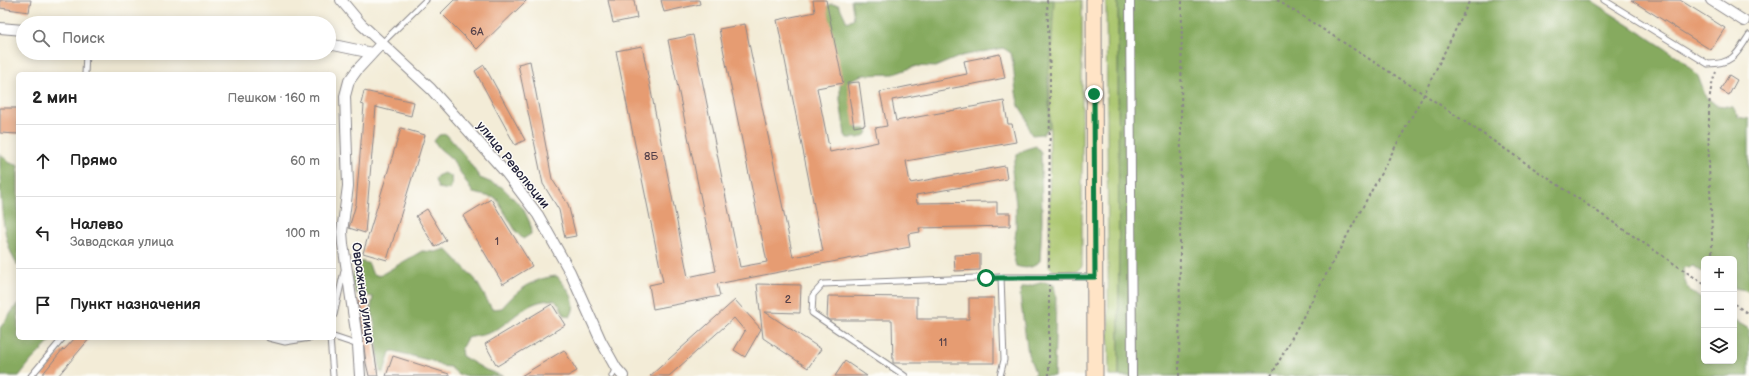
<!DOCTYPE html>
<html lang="ru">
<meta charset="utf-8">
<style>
:root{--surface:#fff;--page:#f2f2f2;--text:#222;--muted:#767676;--line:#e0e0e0}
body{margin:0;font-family:"Balsamiq Sans",sans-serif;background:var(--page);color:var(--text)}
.controls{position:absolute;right:12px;bottom:12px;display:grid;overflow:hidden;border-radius:6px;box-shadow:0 2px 10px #0003}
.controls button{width:36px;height:36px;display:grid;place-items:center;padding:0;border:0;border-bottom:1px solid var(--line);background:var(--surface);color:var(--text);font:20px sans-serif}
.stop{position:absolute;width:12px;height:12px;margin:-9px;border:3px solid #0b8043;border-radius:50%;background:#fff}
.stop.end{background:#0b8043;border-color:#fff;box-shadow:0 1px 4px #0008}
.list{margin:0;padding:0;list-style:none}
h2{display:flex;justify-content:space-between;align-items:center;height:52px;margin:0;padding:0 16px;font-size:17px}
h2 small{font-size:13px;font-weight:400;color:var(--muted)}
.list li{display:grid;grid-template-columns:26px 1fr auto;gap:12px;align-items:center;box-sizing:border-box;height:72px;padding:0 16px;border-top:1px solid var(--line)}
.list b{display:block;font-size:15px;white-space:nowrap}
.list p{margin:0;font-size:13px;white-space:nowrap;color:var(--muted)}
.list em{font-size:13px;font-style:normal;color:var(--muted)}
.icon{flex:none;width:22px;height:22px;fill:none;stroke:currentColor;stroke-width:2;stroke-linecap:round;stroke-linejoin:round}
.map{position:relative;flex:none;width:1749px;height:376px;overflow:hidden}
.search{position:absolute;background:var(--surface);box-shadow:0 2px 10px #0003;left:16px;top:16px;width:320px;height:44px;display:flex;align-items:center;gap:10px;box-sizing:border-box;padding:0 14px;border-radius:22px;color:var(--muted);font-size:15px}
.panel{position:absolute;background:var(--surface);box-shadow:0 2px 10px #0003;left:16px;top:72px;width:320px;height:268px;border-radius:6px}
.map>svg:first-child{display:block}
.green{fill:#a8c46b;stroke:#657353}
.forest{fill:#86aa5f;stroke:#54664d}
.building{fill:#e69c72}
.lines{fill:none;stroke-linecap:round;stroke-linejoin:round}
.service-casing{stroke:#8a8789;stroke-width:7}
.pedestrian-casing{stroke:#8a8789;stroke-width:10}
.minor-casing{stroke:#8a8789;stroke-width:12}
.secondary-casing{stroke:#8a8789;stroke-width:17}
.path{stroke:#8a8789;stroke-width:2;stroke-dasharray:3 3;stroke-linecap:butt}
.service{stroke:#fff;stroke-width:5}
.pedestrian{stroke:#fff;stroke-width:8}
.minor{stroke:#fff;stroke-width:10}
.secondary{stroke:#ffe4c6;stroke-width:15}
.route{stroke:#0b8043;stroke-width:5}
.labels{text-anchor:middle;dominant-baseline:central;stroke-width:3;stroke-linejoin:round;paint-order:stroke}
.number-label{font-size:11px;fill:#534049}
.street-label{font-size:13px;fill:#22223b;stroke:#fdfcf7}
</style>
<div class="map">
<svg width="1749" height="376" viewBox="0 0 1749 376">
<rect width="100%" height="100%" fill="#fdfcf7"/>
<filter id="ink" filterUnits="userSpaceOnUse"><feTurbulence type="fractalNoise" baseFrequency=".025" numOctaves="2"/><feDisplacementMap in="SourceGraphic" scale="8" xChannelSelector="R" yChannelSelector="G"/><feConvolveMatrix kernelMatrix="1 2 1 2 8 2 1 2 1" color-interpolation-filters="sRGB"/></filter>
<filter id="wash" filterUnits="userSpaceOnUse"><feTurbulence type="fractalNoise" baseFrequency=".012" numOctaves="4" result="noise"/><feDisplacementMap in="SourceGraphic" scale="16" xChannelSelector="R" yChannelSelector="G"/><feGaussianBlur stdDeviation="0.9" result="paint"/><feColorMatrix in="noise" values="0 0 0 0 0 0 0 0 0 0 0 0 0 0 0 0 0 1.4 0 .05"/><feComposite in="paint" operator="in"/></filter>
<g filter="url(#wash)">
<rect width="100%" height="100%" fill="#f3ecd7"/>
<g class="green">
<polygon points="1023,0 1082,0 1082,266 1077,271 1054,271 1049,266 1050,74 1032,76"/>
<polygon points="1106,0 1118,0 1119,376 1109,376"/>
</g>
<g class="forest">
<path d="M851,0H1054L1051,56L1048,74L1050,126L1043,134L1032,135C1028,130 1028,123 1026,117C1024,113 1021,110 1019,106C1014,89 1015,71 1011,53L1003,48L961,56L935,67L916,66L894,74L863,75L850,80L856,126L857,129H866L868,131L867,134L859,138H847L845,135L840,100V79L824,9L831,4L839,5L847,22L854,18Z"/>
<path d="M1118,0H1590L1680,58L1698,76L1706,97L1716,105L1733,107L1738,117L1749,119V292L1745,290L1734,288V259H1704V274L1694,266L1683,268C1685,289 1688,289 1704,301V361H1734V320L1749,329V376H1119Z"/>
<polygon points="446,134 465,156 480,178 502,187 523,208 530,223 531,234 523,239 517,233 496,198 473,193 452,159 439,148 434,141 439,135"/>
<path d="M1036,146L1041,152L1042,221L1040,261C1032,269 1026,269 1016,266L1013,254L1016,230V205L1012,170L1017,154L1026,149Z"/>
<path d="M0,154L10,163L18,165V266C0,240 0,187 0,154Z"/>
<polygon points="444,173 451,176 452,183 450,190 438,188 435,180 437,176"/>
<path d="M446,249L475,279L492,309L502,308C517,290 534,278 557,276C567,289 580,301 570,317L564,315L560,306L554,300C526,300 516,318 494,331C486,335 477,336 467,338L461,349L462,356L486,370L503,376H468L458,374L450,367L441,366L432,361L393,351L390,352L384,372H380L375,326L371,308L373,297L357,294C349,278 351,275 362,261L369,264L372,273L379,276L422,251L435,252Z"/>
<polygon points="1044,282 1054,285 1056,297 1054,376 1034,376 1035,372 1028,354 1020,296 1022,288"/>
<polygon points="18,303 18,338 54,338 31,361 19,376 0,376 0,328"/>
</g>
<g id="blocks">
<g class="building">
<polygon points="0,0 31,0 29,12 0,8"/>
<polygon points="454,0 527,0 477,49 441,13"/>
<polygon points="608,0 634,0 637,18 613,23"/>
<polygon points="661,0 699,0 700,4 664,12"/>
<polygon points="813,0 826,0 843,83 817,88 830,152 878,142 875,128 887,126 880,92 967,74 964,61 1000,54 1005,78 892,100 896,121 1004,101 1008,124 1012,124 1016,142 906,161 910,183 1005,166 1007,179 916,195 917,203 997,202 997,213 1010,213 1010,226 919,228 920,232 908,234 910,247 717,284 720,296 653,309 649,285 663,282 616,51 642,46 688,277 716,271 668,40 693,35 740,267 767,262 719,29 745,24 793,257 823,251 777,20 815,12"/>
<polygon points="1631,0 1680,0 1725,28 1711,50"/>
<polygon points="530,61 552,179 568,204 576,236 565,238 559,210 543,184 518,64"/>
<polygon points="484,65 525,140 515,145 475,71"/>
<polygon points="1729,75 1737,80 1729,95 1720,90"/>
<polygon points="859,82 865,125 854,127 847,83"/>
<polygon points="364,91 414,102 411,116 376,107 365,233 349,228 356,204 364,105 361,104"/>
<polygon points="0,108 18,108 18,134 0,133"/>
<polygon points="401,128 425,135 387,260 363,253"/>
<polygon points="491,199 532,266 503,284 463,216"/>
<polygon points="427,209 446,240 435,247 416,216"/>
<polygon points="980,254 980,270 955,271 954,255"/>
<polygon points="757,284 801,285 800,313 765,312 821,349 808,368 763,338"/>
<polygon points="828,296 917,297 917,319 969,319 969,298 994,298 994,363 893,363 892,320 829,320 827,319"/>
<polygon points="366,298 378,376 369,376 366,363 358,300"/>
<polygon points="735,300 761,329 745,357 734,350 745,331 734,318 669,376 650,376"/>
<polygon points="552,304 565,325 497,366 485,344"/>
<polygon points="75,338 90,338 58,376 41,376 63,349 64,350"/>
<polygon points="564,350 577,371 568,376 521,376"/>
<polygon points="393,356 449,374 449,376 386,376"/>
<polygon points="845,361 867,376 835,376"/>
</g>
</g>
</g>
<g filter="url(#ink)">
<use href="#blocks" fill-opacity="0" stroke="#8a8789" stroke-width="1"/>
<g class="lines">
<defs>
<g id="service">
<path d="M1604,0L1708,64C1733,64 1737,54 1749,35"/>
<polyline points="382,43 426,0"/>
<polyline points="85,74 86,53"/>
<polyline points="334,315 344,271"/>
<polyline points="334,337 358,345"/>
<polyline points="269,338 285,342 310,338"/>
<polyline points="330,338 333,376"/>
<polyline points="31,376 63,338"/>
<polyline points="612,376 616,368"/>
<polyline points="905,376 812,313 813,295 823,284 1001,277 1094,277"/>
<polyline points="1000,376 1004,360 1001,277"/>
</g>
<polyline id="pedestrian" points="1130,0 1132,376"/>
<g id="minor">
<polyline points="341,0 361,24 431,89 507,174 538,215 570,272 601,341 616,368 623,376"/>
<polyline points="1711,0 1744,21"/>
<polyline points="0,28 23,30"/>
<polyline points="329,44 372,53"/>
<polyline points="360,376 358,345 343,244 342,232 348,186 345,96 349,81 357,70 382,43"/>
</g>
<polyline id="secondary" points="1094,0 1095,376"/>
</defs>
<use href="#service" class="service-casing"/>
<use href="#pedestrian" class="pedestrian-casing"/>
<use href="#minor" class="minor-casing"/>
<use href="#secondary" class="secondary-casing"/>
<g class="path">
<polyline points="1047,0 1050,74 1049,269"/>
<polyline points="1277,0 1424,94 1704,284"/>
<path d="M1712,259C1713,214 1707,169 1709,123C1709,106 1709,88 1716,72"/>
<polyline points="1734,304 1749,314"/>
<polyline points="1049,376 1049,285"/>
<polyline points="1179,376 1182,0"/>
<polyline points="1271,376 1424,94 1470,0"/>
</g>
<use href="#service" class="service"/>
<use href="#pedestrian" class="pedestrian"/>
<use href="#minor" class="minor"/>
<use href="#secondary" class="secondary"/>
</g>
</g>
<g class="lines" filter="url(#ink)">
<polyline class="route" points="986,278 1095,277 1094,94"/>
</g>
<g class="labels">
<g class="number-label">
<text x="477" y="31">6А</text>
<text x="651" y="156">8Б</text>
<text x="497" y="241">1</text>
<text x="788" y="299">2</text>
<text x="943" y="342">11</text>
</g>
<g class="street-label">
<text transform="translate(513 165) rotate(51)">улица Революции</text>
<text transform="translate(363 293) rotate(82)">Овражная улица</text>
</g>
</g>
</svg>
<div class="controls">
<button>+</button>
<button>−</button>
<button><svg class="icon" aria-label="layers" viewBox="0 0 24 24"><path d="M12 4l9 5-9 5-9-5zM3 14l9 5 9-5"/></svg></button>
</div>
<div class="stop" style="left:986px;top:278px"></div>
<div class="stop end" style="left:1094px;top:94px"></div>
<div class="search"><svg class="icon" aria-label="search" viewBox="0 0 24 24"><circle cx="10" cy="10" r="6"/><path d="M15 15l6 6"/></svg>Поиск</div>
<section class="panel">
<h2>2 мин<small>Пешком · 160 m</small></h2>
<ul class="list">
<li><svg class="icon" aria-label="ahead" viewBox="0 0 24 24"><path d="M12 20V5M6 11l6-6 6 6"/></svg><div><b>Прямо</b></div><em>60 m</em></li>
<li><svg class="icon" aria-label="left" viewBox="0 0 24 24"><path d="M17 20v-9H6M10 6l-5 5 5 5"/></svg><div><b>Налево</b><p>Заводская улица</p></div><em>100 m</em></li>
<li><svg class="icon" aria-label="arrive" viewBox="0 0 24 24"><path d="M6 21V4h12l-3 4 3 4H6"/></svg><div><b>Пункт назначения</b></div></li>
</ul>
</section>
</div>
